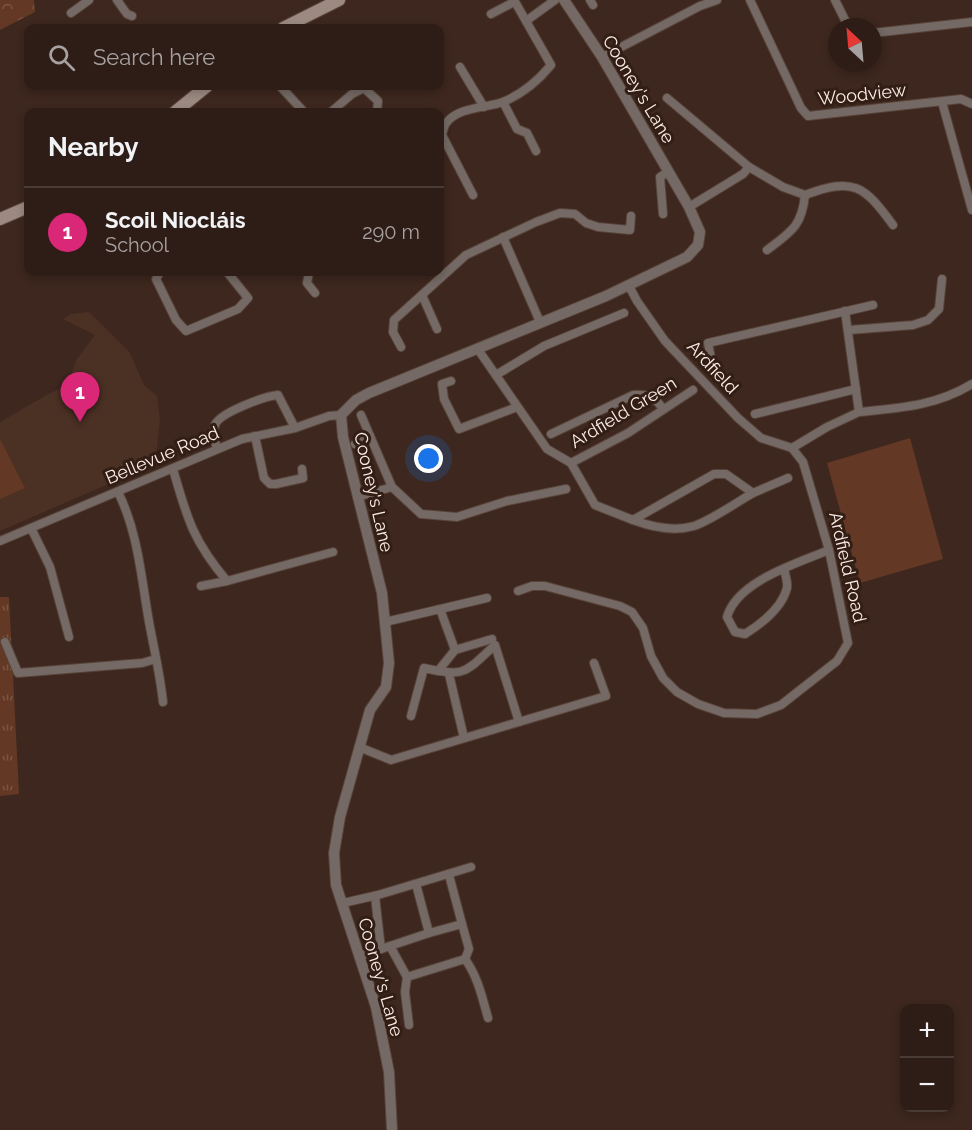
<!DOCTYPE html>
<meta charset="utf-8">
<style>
:root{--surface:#2e1d16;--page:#36261f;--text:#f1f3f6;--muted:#a7a2a1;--line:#493b35;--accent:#db2777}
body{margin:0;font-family:Raleway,sans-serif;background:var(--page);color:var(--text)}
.controls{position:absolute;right:18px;bottom:18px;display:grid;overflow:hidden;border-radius:12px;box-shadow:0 3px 9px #0003}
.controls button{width:54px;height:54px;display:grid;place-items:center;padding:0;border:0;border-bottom:2px solid var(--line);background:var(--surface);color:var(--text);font:30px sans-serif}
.compass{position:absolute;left:828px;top:18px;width:54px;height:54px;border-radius:50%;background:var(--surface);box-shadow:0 3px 9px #0003;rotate:334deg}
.you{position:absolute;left:429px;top:459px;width:21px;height:21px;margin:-15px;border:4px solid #fff;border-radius:50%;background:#1a73e8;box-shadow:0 0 0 9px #1a73e833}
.badge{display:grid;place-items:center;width:39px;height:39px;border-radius:50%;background:var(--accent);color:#fff;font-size:20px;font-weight:700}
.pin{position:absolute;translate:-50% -50px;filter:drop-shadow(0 2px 3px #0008)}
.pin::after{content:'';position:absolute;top:32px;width:21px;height:18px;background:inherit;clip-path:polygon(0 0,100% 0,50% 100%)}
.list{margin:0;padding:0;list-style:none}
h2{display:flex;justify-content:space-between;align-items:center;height:78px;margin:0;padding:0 24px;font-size:26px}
h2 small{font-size:20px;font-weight:400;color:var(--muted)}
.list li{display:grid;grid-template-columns:39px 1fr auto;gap:18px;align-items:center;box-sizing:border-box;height:90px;padding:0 24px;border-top:2px solid var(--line)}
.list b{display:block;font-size:22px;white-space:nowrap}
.list p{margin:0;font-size:20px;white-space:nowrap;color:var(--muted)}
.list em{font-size:20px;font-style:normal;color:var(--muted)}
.icon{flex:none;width:33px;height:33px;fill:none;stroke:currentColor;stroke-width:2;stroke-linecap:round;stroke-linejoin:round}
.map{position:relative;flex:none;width:972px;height:1130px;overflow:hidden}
.search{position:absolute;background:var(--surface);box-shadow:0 3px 9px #0003;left:24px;top:24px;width:420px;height:66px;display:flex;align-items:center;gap:15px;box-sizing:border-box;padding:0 21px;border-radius:12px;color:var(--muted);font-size:22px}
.panel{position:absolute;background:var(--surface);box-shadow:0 3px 9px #0003;left:24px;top:108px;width:420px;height:168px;border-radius:12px}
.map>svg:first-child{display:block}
.built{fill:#4b3024}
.grass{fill:url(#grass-tufts)}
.forest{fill:url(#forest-crowns)}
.pitch{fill:#633824}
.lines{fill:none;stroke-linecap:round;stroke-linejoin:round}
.minor-casing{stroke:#58433a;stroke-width:10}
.tertiary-casing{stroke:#58433a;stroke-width:12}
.secondary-casing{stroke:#58433a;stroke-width:14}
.minor{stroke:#746964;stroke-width:8}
.tertiary{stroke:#746964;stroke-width:10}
.secondary{stroke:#9c8a82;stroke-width:12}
.labels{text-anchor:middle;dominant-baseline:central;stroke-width:6;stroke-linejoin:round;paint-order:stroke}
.street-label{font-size:18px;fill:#fcede7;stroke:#321e15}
</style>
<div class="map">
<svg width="972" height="1130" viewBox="0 0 972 1130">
<defs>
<pattern id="grass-tufts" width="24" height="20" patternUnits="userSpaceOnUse" patternTransform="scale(1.5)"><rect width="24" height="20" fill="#633824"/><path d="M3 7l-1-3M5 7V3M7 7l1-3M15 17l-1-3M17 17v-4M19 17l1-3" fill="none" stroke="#7a5544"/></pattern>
<pattern id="forest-crowns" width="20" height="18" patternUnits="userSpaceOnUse" patternTransform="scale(1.5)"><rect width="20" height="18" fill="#633824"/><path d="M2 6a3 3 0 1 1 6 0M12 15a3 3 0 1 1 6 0" fill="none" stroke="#7a5544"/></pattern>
</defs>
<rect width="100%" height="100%" fill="#3d271e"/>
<polygon class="built" points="89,312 130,353 144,385 157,396 160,421 155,464 0,531 0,422 45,396 63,387 69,379 77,359 95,335 63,319 71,314"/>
<polygon class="grass" points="0,597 9,597 19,794 0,796"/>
<polygon class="forest" points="0,0 34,0 35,12 0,30"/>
<g class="pitch">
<polygon points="910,438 943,559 860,583 827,463"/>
<polygon points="0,439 25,488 0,499"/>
</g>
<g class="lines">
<defs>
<g id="minor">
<polyline points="117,0 127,14 132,16"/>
<polyline points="590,0 593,5"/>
<polyline points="750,0 801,108 808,116 961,99 972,104"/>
<polyline points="835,0 845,20 852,27"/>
<polyline points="71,13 89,0"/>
<polyline points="491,14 514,2"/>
<polyline points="526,21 555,0"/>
<polyline points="873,33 972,22"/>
<polyline points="602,57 700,6 717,0"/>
<polyline points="460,67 484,107"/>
<polyline points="280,86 304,112"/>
<polyline points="667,98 749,167 743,174 689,207"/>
<polyline points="503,102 517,129 527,133 536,151"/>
<polyline points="942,102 972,210"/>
<polyline points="331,112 352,94 364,88 378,101 377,112"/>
<path d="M749,167L783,187L805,195C802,226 791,232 767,250"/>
<path d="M473,195L442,135C443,131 444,125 447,122C459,107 486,108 503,102C522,94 538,81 551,65L514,0"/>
<path d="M805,195C853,177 864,185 893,225"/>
<polyline points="663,214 660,177 668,172"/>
<polyline points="503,237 540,322"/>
<polyline points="160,272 156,279 176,320 186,331 238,309 248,298 227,272"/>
<polyline points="309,272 307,283 315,293"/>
<polyline points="629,286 637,301 665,341 738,418 761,438 792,448"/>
<polyline points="422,295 437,329"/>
<polyline points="849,330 913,325 928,320 939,309 942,279"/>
<polyline points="401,347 393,332 394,320 466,255 536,222 560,213 575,214 586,223 598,227 630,230 631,216"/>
<polyline points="477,348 547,449 571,463 595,505 633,520 714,474 726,474 753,493 788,478"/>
<polyline points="711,358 708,343 873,305"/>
<polyline points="496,375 544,346 624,313"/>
<polyline points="451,381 442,384 444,399 459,429 517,407"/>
<path d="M859,412C900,408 936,406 972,384"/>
<polyline points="755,414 856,389"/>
<polyline points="361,415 392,487 421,514 457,517 507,501 566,489"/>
<path d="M551,434L633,395C648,394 655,397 663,409"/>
<polyline points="255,436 264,478 270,484 276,484 303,478 302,469"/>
<polyline points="355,444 370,436"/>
<polyline points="792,448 827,427 859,412 845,311"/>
<path d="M217,449C215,441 212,433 215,425C219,413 265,396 278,395L295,428"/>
<polyline points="571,463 628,433 693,390"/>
<path d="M173,469C187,518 193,541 227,581L333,552"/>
<path d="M118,492C137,530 141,574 148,616C153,645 160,673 163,702"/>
<polyline points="357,497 392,487"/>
<path d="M633,520C652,527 674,532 694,526C710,521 737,502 753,493"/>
<polyline points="31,528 50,567 69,637"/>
<polyline points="0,541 242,439 295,428 329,416 341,415"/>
<path d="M784,569C785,574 788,582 787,588C782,608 761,624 745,634L735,632L727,617C737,581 798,563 829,550"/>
<polyline points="201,586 227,581"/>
<polyline points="518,591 532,586 545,586 620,606 632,612 643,628 651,656 663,678 677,692 698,704 724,713 757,714 781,705 837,661 848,643 829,550 803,462 792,448"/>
<polyline points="385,622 487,598"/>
<polyline points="5,642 18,673 142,663 156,659"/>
<polyline points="455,650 492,639"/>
<polyline points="438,671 455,650 440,609"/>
<polyline points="449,674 464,738"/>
<path d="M411,716L424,668C466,678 465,672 495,645L519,722"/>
<polyline points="359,747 391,760 606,696 594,663"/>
<polyline points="416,884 429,933 462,924 449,875"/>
<polyline points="375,896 381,949"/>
<polyline points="343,903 378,895 471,867"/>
<polyline points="390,946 407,977 465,959 469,949 462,924"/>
<polyline points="360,956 429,933"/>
<path d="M465,959C478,977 482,997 488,1018"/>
<polyline points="407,977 405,992 409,1025"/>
</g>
<polyline id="tertiary" points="392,1130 389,1072 376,1007 336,885 334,853 340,817 370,710 386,687 389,663 382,593 343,437 341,415 356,400 369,393 606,296 687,257 698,245 700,232 689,207 602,57 564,0"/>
<g id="secondary">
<polyline points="283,28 339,0"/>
<polyline points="175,112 207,86"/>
<polyline points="0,219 28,207"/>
</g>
</defs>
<use href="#minor" class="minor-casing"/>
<use href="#tertiary" class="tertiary-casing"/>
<use href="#secondary" class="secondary-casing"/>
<use href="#minor" class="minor"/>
<use href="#tertiary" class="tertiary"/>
<use href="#secondary" class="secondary"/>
</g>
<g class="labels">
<g class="street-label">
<text transform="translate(639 89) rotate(59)">Cooney's Lane</text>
<text transform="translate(862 94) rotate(-6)">Woodview</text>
<text transform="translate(713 367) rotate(47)">Ardfield</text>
<text transform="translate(623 412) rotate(-31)">Ardfield Green</text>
<text transform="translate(162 455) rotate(-23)">Bellevue Road</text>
<text transform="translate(374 492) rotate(77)">Cooney's Lane</text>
<text transform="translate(848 567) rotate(77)">Ardfield Road</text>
<text transform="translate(381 977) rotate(74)">Cooney's Lane</text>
</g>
</g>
</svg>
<div class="controls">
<button>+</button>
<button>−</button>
</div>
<svg class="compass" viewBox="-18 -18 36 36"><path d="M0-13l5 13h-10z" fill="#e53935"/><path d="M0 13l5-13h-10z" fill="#a7a2a1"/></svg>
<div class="you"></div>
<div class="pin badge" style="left:80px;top:422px">1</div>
<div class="search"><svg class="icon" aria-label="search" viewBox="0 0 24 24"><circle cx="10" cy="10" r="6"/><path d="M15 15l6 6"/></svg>Search here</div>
<section class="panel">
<h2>Nearby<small></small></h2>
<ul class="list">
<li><span class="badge">1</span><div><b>Scoil Niocláis</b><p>School</p></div><em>290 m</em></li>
</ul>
</section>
</div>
